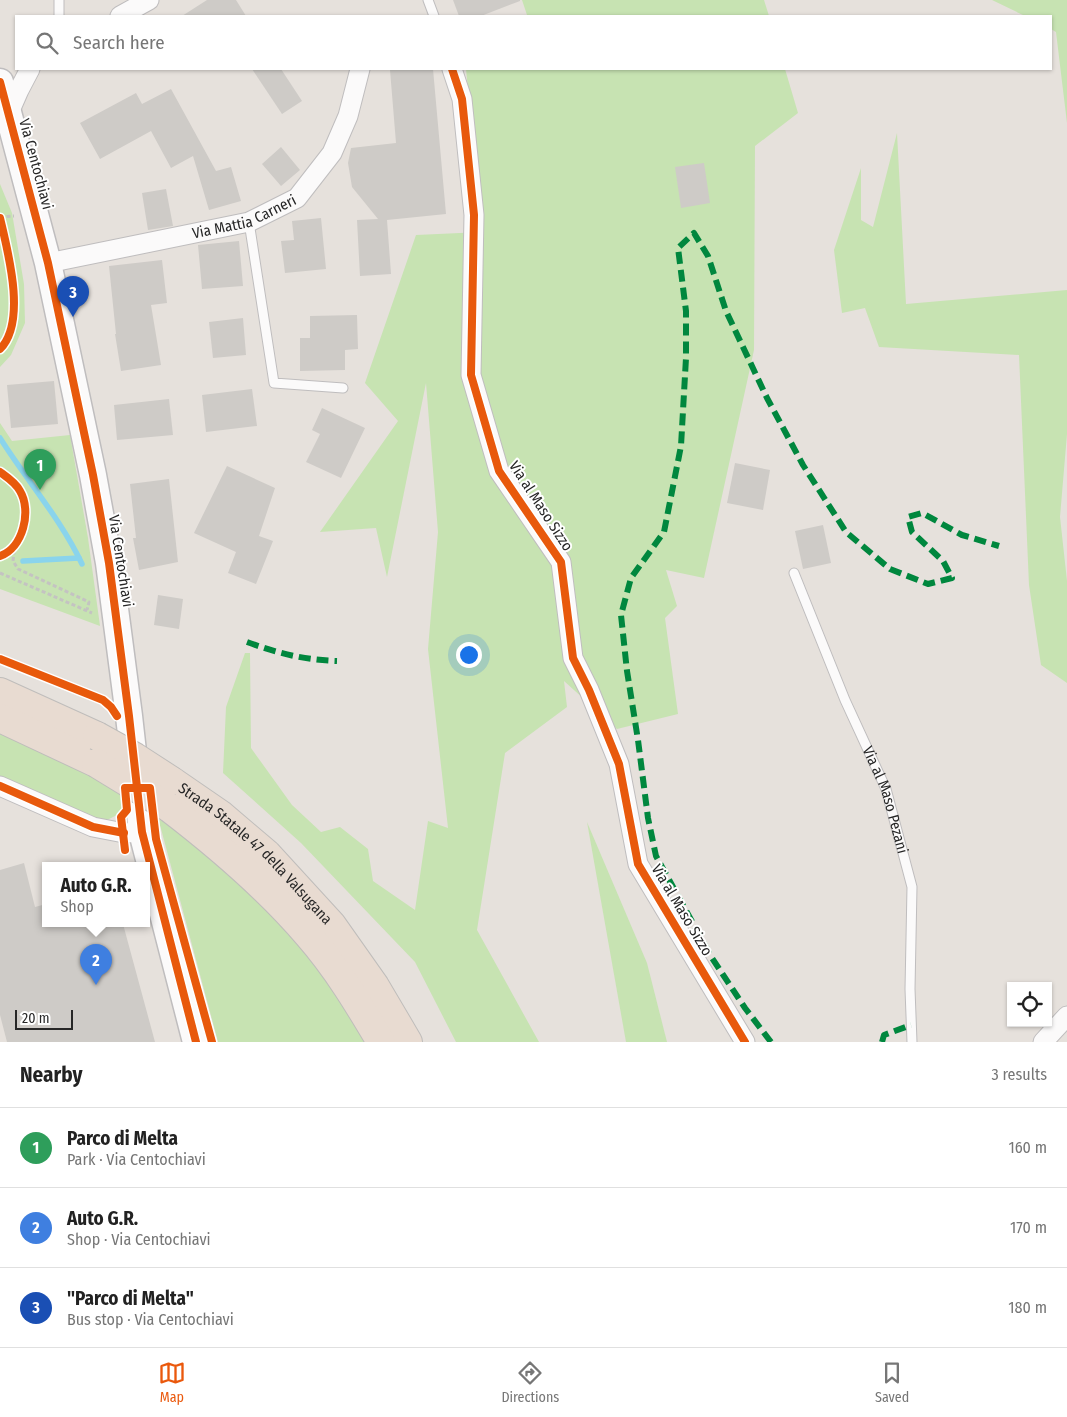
<!DOCTYPE html>
<meta charset="utf-8">
<style>
:root{--surface:#fff;--page:#f6f6f6;--text:#222;--muted:#767676;--line:#e0e0e0;--accent:#ea580c}
body{margin:0;font-family:"Fira Sans Condensed",sans-serif;background:var(--page);color:var(--text)}
.controls{position:absolute;right:15px;bottom:15px;display:grid;overflow:hidden;border-radius:0px;box-shadow:0 1px 4px #0004}
.controls button{width:45px;height:45px;display:grid;place-items:center;padding:0;border:0;border-bottom:1px solid var(--line);background:var(--surface);color:var(--text);font:25px sans-serif}
.scale{position:absolute;left:15px;bottom:12px;width:58px;box-sizing:border-box;padding-left:5px;border:2px solid #272727;border-top:0;font-size:14px;line-height:18px;white-space:nowrap;color:#272727;-webkit-text-stroke:4px #fff;paint-order:stroke}
.you{position:absolute;left:468px;top:654px;width:18px;height:18px;margin:-12px;border:4px solid #fff;border-radius:50%;background:#1a73e8;box-shadow:0 0 0 8px #1a73e833}
.badge{display:grid;place-items:center;width:32px;height:32px;border-radius:50%;background:var(--accent);color:#fff;font-size:16px;font-weight:700}
.pin{position:absolute;translate:-50% -41px;filter:drop-shadow(0 1px 2px #0008)}
.pin::after{content:'';position:absolute;top:26px;width:18px;height:15px;background:inherit;clip-path:polygon(0 0,100% 0,50% 100%)}
.popup{position:absolute;left:42px;top:862px;width:108px;height:65px;box-sizing:border-box;display:grid;place-content:center;border-radius:0px;background:var(--surface);filter:drop-shadow(0 1px 4px #0005);font-size:16px;white-space:nowrap;color:var(--muted)}
.popup b{font-size:19px;color:var(--text)}
.popup::after{content:'';position:absolute;left:50%;top:100%;margin-left:-10px;border:10px solid transparent;border-top-color:var(--surface)}
.list{margin:0;padding:0;list-style:none}
h2{display:flex;justify-content:space-between;align-items:center;height:65px;margin:0;padding:0 20px;font-size:21px}
h2 small{font-size:16px;font-weight:400;color:var(--muted)}
.list li{display:grid;grid-template-columns:32px 1fr auto;gap:15px;align-items:center;box-sizing:border-box;height:80px;padding:0 20px;border-top:1px solid var(--line)}
.list b{display:block;font-size:19px;white-space:nowrap}
.list p{margin:0;font-size:16px;white-space:nowrap;color:var(--muted)}
.list em{font-size:16px;font-style:normal;color:var(--muted)}
.icon{flex:none;width:28px;height:28px;fill:none;stroke:currentColor;stroke-width:2;stroke-linecap:round;stroke-linejoin:round}
.map{position:relative;flex:none;width:1067px;height:1042px;overflow:hidden}
.search{position:absolute;background:var(--surface);box-shadow:0 1px 4px #0004;left:15px;right:15px;top:15px;height:55px;display:flex;align-items:center;gap:12px;box-sizing:border-box;padding:0 18px;border-radius:0px;color:var(--muted);font-size:19px}
.sheet{height:305px;background:var(--surface)}
nav{display:flex;justify-content:space-around;align-items:center;box-sizing:border-box;height:70px;border-top:1px solid var(--line);background:var(--surface);font-size:14px;color:var(--muted)}
nav a{display:grid;justify-items:center;gap:2px}
nav .on{color:var(--accent)}
.map>svg:first-child{display:block}
.green{fill:#c7e3b2}
.lines{fill:none;stroke-linecap:round;stroke-linejoin:round}
.stream{stroke:#8ad4ec;stroke-width:5.5}
.building{fill:#cecbc7}
.lane-casing{stroke:#bfbdbe;stroke-width:11}
.street-casing{stroke:#bfbdbe;stroke-width:21}
.secondary-casing{stroke:#bfbdbe;stroke-width:29}
.highway-casing{stroke:#bfbdbb;stroke-width:30}
.path{stroke:#c4c3c2;stroke-width:3;stroke-dasharray:4 2.5;stroke-linecap:butt}
.lane{stroke:#fbfafa;stroke-width:9}
.street{stroke:#fbfafa;stroke-width:19}
.secondary{stroke:#fbfafa;stroke-width:26}
.highway{stroke:#e8dbd1;stroke-width:28}
.highway-bridge-casing{stroke:#bfbdbb;stroke-width:30;stroke-linecap:butt}
.highway-bridge{stroke:#e8dbd1;stroke-width:28}
.quiet{stroke:#00873e;stroke-width:6;stroke-dasharray:12 6;stroke-linecap:butt}
.cycleway-casing{stroke:#fff;stroke-width:11}
.cycleway{stroke:#e8590c;stroke-width:8}
.labels{text-anchor:middle;dominant-baseline:central;stroke-width:4;stroke-linejoin:round;paint-order:stroke}
.street-label{font-size:15px;fill:#272727;stroke:#fff}
</style>
<div class="map">
<svg width="1067" height="1042" viewBox="0 0 1067 1042">
<rect width="100%" height="100%" fill="#e6e1dc"/>
<g class="green">
<polygon points="522,0 764,0 769,16 524,16 527,15"/>
<polygon points="992,0 1067,0 1067,123 1056,32 1051,29 1051,16 1025,16"/>
<polygon points="466,69 785,69 798,113 755,146 754,350 704,578 666,570 677,606 665,618 678,714 617,729 564,681 567,707 505,753 477,930 539,1042 456,1042 415,962 301,843 223,773 226,707 245,653 250,653 251,748 292,805 321,832 340,827 368,849 373,881 415,910 428,821 448,828 428,649 438,532 426,383 387,577 376,528 320,532 398,421 365,383 416,235 482,232"/>
<polygon points="897,133 906,304 1067,290 1067,434 1060,517 1067,581 1067,683 1041,665 1029,585 1019,355 879,347 865,308 842,313 834,250 861,168 861,220 873,227"/>
<polygon points="0,184 12,213 24,284 25,323 11,355 0,367"/>
<polygon points="0,423 12,441 70,435 88,538 100,626 0,589"/>
<polygon points="0,732 122,791 123,812 105,821 94,821 0,776"/>
<polygon points="157,814 255,897 305,950 368,1042 218,1042"/>
<polygon points="587,822 647,963 667,1042 626,1042"/>
</g>
<g class="lines">
<g class="stream">
<path d="M0,438C27,481 61,519 82,564"/>
<polyline points="23,561 79,558"/>
</g>
</g>
<g class="building">
<polygon points="207,0 236,0 246,16 182,16"/>
<polygon points="453,0 520,0 520,1 481,16 459,16"/>
<polygon points="252,69 281,69 302,101 282,114"/>
<polygon points="407,69 433,69 446,214 387,220 391,274 360,276 357,220 378,219 352,187 348,163 351,148 396,143 390,70"/>
<polygon points="171,89 216,171 231,167 241,201 209,210 193,156 171,168 151,131 100,159 80,123 136,93 142,104"/>
<polygon points="281,147 300,170 281,186 262,164"/>
<polygon points="704,163 710,203 681,208 675,167"/>
<polygon points="166,189 173,226 148,230 142,193"/>
<polygon points="321,218 326,269 285,273 281,241 294,240 292,221"/>
<polygon points="239,241 243,286 202,289 198,245"/>
<polygon points="162,260 167,303 151,305 161,365 121,371 115,334 116,334 109,266"/>
<polygon points="357,315 358,349 345,350 345,370 300,371 300,338 310,338 310,316"/>
<polygon points="243,318 246,355 213,358 209,322"/>
<polygon points="54,381 58,424 11,428 7,385"/>
<polygon points="252,389 257,426 206,432 202,395"/>
<polygon points="169,399 173,435 117,440 114,405"/>
<polygon points="322,408 365,428 341,478 306,462 320,434 312,430"/>
<polygon points="735,463 770,470 763,510 727,503"/>
<polygon points="227,466 275,488 259,536 273,541 256,584 228,573 236,552 194,533"/>
<polygon points="169,479 178,562 139,570 133,538 136,538 130,484"/>
<polygon points="823,525 831,563 803,569 795,531"/>
<polygon points="158,595 183,599 179,629 154,625"/>
<polygon points="24,863 35,907 46,904 46,924 123,924 155,1042 7,1042 0,1015 0,870"/>
</g>
<g class="lines">
<defs>
<g id="lane">
<polyline points="428,0 434,16"/>
<polyline points="59,16 59,0"/>
<polyline points="249,222 274,383 343,388"/>
<path id="s1" d="M794,573L845,700L886,789L912,887L910,989L912,1042"/>
</g>
<g id="street">
<polyline points="120,16 149,0"/>
<polyline points="452,69 462,99 474,215 471,375 499,471 561,562 573,658 589,690 619,764 638,864 745,1042"/>
<polyline points="8,115 19,90 30,69"/>
<path id="s2" d="M48,263L249,222L297,198L332,153L348,116L360,69"/>
<polyline points="0,786 93,827 124,833 142,832"/>
<polyline points="1043,1042 1067,1016"/>
</g>
<polyline id="secondary" points="0,82 48,263 93,475 109,563 129,716 142,832 196,1042"/>
<g id="highway">
<polyline points="0,692 97,736"/>
<polyline points="0,718 96,763"/>
<path id="s3" d="M172,781L220,814L267,854L332,925L375,986L408,1042"/>
<path d="M168,807C219,846 267,887 308,935C337,968 359,1005 381,1042"/>
</g>
</defs>
<use href="#lane" class="lane-casing"/>
<use href="#street" class="street-casing"/>
<use href="#secondary" class="secondary-casing"/>
<use href="#highway" class="highway-casing"/>
<g class="path">
<polyline points="0,217 14,216"/>
<polyline points="15,544 13,561 18,569 89,602 87,610"/>
<polyline points="0,573 92,613"/>
</g>
<use href="#lane" class="lane"/>
<use href="#street" class="street"/>
<use href="#secondary" class="secondary"/>
<use href="#highway" class="highway"/>
<defs>
<g id="highway-bridge">
<polyline points="97,736 135,757 172,781"/>
<polyline points="96,763 168,807"/>
</g>
</defs>
<use href="#highway-bridge" class="highway-bridge-casing"/>
<use href="#highway-bridge" class="highway-bridge"/>
<g class="quiet">
<path d="M247,642C277,653 304,660 337,661"/>
<polyline points="771,1042 745,1008 712,958 656,856 648,818 638,740 627,671 621,615 631,578 664,532 681,446 686,358 686,311 678,248 694,233 708,256 726,311 767,398 803,465 846,532 890,569 928,584 952,578 943,561 912,532 908,517 922,513 962,535 999,546"/>
<polyline points="882,1042 884,1035 911,1025"/>
</g>
<defs>
<g id="cycleway">
<polyline points="452,69 462,99 474,215 471,375 499,471 561,562 573,658 589,690 619,764 638,864 745,1042"/>
<polyline points="0,82 48,263 93,475 109,563 129,716 142,832 196,1042"/>
<path d="M0,218C8,252 27,322 0,349"/>
<path d="M0,472C7,477 16,483 20,491C32,511 23,548 0,556"/>
<polyline points="0,659 103,700 111,707 117,716"/>
<polyline points="0,786 93,827 124,833"/>
<polyline points="125,850 121,817 127,810 125,788 150,788 156,839 212,1042"/>
</g>
</defs>
<use href="#cycleway" class="cycleway-casing"/>
<use href="#cycleway" class="cycleway"/>
</g>
<g class="labels">
<g class="street-label">
<text transform="translate(36 164) rotate(75)">Via Centochiavi</text>
<text stroke="none"><textPath href="#s2" startOffset="202">Via Mattia Carneri</textPath></text>
<text transform="translate(541 506) rotate(57)">Via al Maso Sizzo</text>
<text transform="translate(121 561) rotate(81)">Via Centochiavi</text>
<text stroke="none"><textPath href="#s1" startOffset="245">Via al Maso Pezani</textPath></text>
<text stroke="none"><textPath href="#s3" startOffset="111">Strada Statale 47 della Valsugana</textPath></text>
<text transform="translate(682 910) rotate(59)">Via al Maso Sizzo</text>
</g>
</g>
</svg>
<div class="controls">
<button><svg class="icon" aria-label="locate" viewBox="0 0 24 24"><circle cx="12" cy="12" r="6"/><path d="M12 2v4M12 18v4M2 12h4M18 12h4"/></svg></button>
</div>
<div class="scale">20 m</div>
<div class="you"></div>
<div class="pin badge" style="left:40px;top:490px;background:#2e9e5b">1</div>
<div class="pin badge" style="left:96px;top:985px;background:#3f7fe0">2</div>
<div class="popup"><b>Auto G.R.</b>Shop</div>
<div class="pin badge" style="left:73px;top:317px;background:#1a4fb4">3</div>
<div class="search"><svg class="icon" aria-label="search" viewBox="0 0 24 24"><circle cx="10" cy="10" r="6"/><path d="M15 15l6 6"/></svg>Search here</div>
</div>
<section class="sheet">
<h2>Nearby<small>3 results</small></h2>
<ul class="list">
<li><span class="badge" style="background:#2e9e5b">1</span><div><b>Parco di Melta</b><p>Park · Via Centochiavi</p></div><em>160 m</em></li>
<li><span class="badge" style="background:#3f7fe0">2</span><div><b>Auto G.R.</b><p>Shop · Via Centochiavi</p></div><em>170 m</em></li>
<li><span class="badge" style="background:#1a4fb4">3</span><div><b>&quot;Parco di Melta&quot;</b><p>Bus stop · Via Centochiavi</p></div><em>180 m</em></li>
</ul>
</section>
<nav>
<a class="on"><svg class="icon" aria-label="map" viewBox="0 0 24 24"><path d="M3 6l6-2 6 2 6-2v14l-6 2-6-2-6 2zM9 4v14M15 6v14"/></svg>Map</a>
<a><svg class="icon" aria-label="directions" viewBox="0 0 24 24"><path d="M12 3l9 9-9 9-9-9zM9 14v-3h6M13 9l2 2-2 2"/></svg>Directions</a>
<a><svg class="icon" aria-label="saved" viewBox="0 0 24 24"><path d="M7 4h10v16l-5-4-5 4z"/></svg>Saved</a>
</nav>
